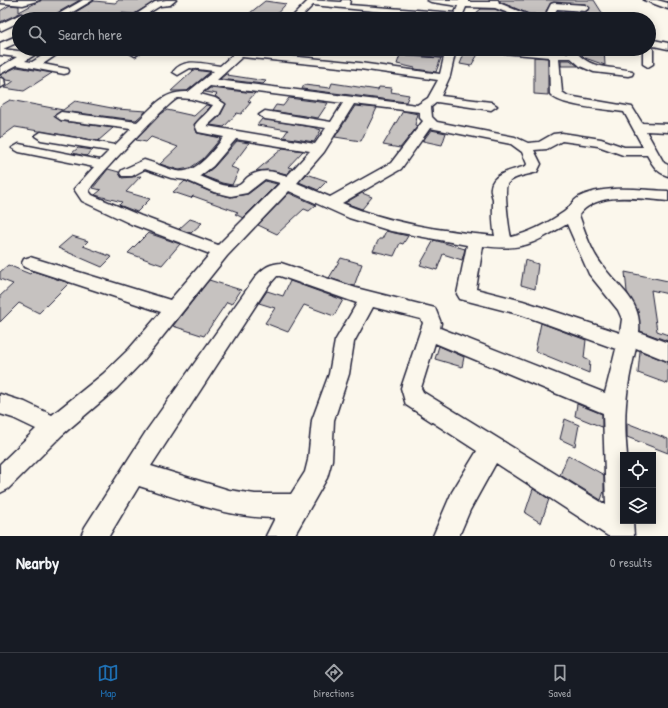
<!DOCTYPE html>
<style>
:root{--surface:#171b24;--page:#242831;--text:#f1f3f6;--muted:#9ea1a6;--line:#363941;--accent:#1f6fb2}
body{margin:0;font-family:"Patrick Hand",sans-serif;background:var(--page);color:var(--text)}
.controls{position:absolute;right:12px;bottom:12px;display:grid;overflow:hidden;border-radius:0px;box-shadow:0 2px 10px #0003}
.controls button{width:36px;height:36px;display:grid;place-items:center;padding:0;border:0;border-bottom:1px solid var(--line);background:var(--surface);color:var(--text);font:20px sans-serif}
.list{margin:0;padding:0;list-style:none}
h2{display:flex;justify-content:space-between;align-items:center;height:52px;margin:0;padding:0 16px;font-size:17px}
h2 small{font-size:13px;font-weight:400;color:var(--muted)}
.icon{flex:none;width:22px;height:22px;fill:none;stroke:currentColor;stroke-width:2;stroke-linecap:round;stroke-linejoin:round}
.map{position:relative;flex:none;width:668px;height:536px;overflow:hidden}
.search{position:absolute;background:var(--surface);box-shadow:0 2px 10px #0003;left:12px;right:12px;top:12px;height:44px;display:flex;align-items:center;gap:10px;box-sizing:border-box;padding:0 14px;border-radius:22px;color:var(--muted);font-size:15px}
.sheet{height:116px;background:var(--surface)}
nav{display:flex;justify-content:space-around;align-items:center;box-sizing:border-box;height:56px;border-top:1px solid var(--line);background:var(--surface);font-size:11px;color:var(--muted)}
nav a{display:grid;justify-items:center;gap:2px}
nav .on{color:var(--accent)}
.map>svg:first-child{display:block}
.building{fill:#c6c2c0;stroke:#22223b}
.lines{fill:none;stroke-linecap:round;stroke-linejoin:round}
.minor-casing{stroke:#22223b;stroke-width:3}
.minor{fill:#fbf7ec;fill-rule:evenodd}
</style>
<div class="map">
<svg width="668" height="536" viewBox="0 0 668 536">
<rect width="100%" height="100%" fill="#fbf7ec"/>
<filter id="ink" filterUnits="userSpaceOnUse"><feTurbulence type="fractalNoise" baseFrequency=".025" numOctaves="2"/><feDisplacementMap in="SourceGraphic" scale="8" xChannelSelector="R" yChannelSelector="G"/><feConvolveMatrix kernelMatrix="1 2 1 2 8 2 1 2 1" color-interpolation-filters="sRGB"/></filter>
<g filter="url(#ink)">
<g class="building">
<polygon points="41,0 80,0 50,17 20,13 0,22 0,11 10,5 19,6 19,12"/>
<polygon points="119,0 158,0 134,14 121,13 113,18 107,14 88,14 83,19 64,19 94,1 115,3"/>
<polygon points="500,0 594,0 606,19 558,19 558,11 586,12 590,8 585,4 551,3 546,11 547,17 536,16 535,14 529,14 500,2"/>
<polygon points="265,1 286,4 272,19 245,17"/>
<polygon points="481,9 495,9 509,15 507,18 476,13"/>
<polygon points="466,49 480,51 471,66 460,64"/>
<polygon points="580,49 604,49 605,65 585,58 580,53"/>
<polygon points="401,52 407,56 441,58 436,72 415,69 415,68 397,64"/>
<polygon points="534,57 548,58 548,95 534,94"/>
<polygon points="561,60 570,60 578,66 561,66"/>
<polygon points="17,67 52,73 24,91 4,88 14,81 6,80 0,75"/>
<polygon points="194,70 210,72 187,91 171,91"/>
<polygon points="226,74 228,74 227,75 266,81 263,84 220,79"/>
<polygon points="332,83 378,90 379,87 392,88 391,92 409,95 406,102 302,89 304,85 330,88"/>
<polygon points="210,88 255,93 248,101 251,102 241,114 237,113 224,127 210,125 220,116 226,104 215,96 217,94 205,92"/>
<polygon points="289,98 328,103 318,118 272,111 276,105 283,106"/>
<polygon points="10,100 63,110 75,101 117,109 146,111 136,120 61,111 54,116 61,121 113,128 98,141 15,127 0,138 0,106"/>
<polygon points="206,105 211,106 194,124 197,133 221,138 203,159 190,168 179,170 160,164 178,147 151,137 146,142 136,140 161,114 167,110 194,116"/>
<polygon points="355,106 377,108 361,141 335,137"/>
<polygon points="403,111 418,114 415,125 418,126 400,148 383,145"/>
<polygon points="262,119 312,127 321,130 314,142 283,137 288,130 257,125"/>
<polygon points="431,130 446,133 442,145 423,141"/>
<polygon points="237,141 249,143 231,167 239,170 232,185 222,183 203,176 214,167"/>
<polygon points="78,148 93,150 86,156 72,153"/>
<polygon points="283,148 303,151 288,167 292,168 287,174 268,170 256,171"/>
<polygon points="108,169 119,172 122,178 141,176 126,192 150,199 137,212 119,205 122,202 95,195 101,190 93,188"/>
<polygon points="307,174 327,181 318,190 299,182"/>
<polygon points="185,181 213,193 231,197 248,194 265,181 277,184 243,218 235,214 238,212 193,196 191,198 173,192"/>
<polygon points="289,193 316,205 309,211 304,209 277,234 258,225"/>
<polygon points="362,193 372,197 362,209 345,203"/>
<polygon points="190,219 202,223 191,233 179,229"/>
<polygon points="386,231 408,236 403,244 400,243 394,256 373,251 379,239 382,239"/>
<polygon points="148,233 180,244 162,265 128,253"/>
<polygon points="72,236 88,241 83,246 112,257 102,267 58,248"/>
<polygon points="434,240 465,249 462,260 443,254 437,270 420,265"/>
<polygon points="341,258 362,264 354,286 329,278"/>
<polygon points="525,260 538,264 535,289 521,285"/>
<polygon points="8,265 30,274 33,271 69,283 39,313 19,303 0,322 0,296 13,284 0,279 0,272"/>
<polygon points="625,272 668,281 668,294 651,290 657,331 668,335 668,341 640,331 638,311 627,292"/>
<polygon points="209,280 241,290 232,304 227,302 204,336 173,326"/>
<polygon points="290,281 343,300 334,316 304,305 288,332 265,323 275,308 259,303 267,291 283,296"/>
<polygon points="541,323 586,340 584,358 590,361 589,373 535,351"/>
<polygon points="439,346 464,357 462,367 435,359"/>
<polygon points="640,351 668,362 668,384 638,373"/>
<polygon points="577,404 602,414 602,427 575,416"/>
<polygon points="565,419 579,425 575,446 560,439"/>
<polygon points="627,423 668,439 668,453 627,437"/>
<polygon points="568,455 604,475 604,491 601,500 560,475"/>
<polygon points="533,489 549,499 541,523 525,513"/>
</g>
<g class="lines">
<defs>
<g id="minor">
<polygon points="0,0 40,0 23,5 1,3"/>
<polygon points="83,0 93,0 61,19 50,19"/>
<polygon points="166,0 176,0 170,5 160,6 139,19 129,19 155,2"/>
<polygon points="309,0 341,2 342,0 350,0 349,5 455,13 458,6 431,2 427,0 468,0 468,2 490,2 490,0 498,0 499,3 538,19 524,19 495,8 466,7 461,19 453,19 313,5 299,19 290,19"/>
<polygon points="644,0 657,0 668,3 668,9"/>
<polygon points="554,3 585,5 589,8 585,11 557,9 555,12 557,19 549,19 547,12 551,4"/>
<polygon points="21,14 25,17 24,19 19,19 19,22 0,31 0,24"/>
<polygon points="88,16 107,16 111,19 84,19"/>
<polygon points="19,35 19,42 3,49 26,52 32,49 44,49 25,61 32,62 53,49 65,49 43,64 68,69 69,71 68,73 64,74 17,65 0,74 0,67 17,57 0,55 0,43"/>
<polygon points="649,39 668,43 668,49 649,45"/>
<polygon points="649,46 653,49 653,64 648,67 643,64 643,49 649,49"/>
<polygon points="134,49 146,49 135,56 130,53"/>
<path d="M239,49H250L248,52L360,63L440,74L444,57L407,54L402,51L403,49L446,52V49H456L450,76L441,96L491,102L497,106L491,110L437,102L431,107L432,117L437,122L515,137L528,143L539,142L553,134L562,133L601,139L624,147H643L624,112C607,109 560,107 550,94L549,57L491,52L486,49H524L568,53L569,49H579L578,54C593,70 612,66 632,71L633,73L632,75L628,76L594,72L580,66L571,58H559L562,92L568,96L632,107L642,123L668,124V132L646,131L664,163L668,165V176C657,173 652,164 647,155H623L598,146L562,141L547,149L534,150L541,164L537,172C528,175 514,176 508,183C503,186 509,230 511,237C529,233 548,223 564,212C570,208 572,201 579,197C605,184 640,190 668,191V201C641,199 597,190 579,215C585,232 591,251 602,265C619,289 642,300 639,332L668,343V361L636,348C626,388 623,414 627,455H623V521H633L634,536H608L496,463L470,510L459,536H433L452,492L477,451L406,405L401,388L423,323L421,319L373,307L354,342L349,374L334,420L332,460L327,478L294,536H266L275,518C228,518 184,500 139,486L109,536H81L85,527L147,430L257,275C265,267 269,264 281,263L356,288L435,308L441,323L440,328L605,393L616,349L522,315L460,299L457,294L467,245L391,231L349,218L289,191L227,256L143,361L117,388L62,435L8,489L0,493V464L36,429L13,418L0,414V394L25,402L52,415L103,374L129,349L161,312L24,267L22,263L24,259L30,257L170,300L210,254L131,224L82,201L74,189L94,167L19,152L12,148L19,144L100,160L109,151L41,140L35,136L41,132L115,145L131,129L61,120L55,116L61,112L137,122C154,106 163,91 188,92L214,71L190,68L178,75L173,72C184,57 204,64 220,66ZM242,57L360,69L438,80L428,98L417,105L217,80ZM210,86L343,103L331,122L265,111L259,115L265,119L326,128L315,144L207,126L219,115L225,104L215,98L200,94ZM178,98L191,99L213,105C208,113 200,118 195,125L198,132L224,137C213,150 197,175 176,171C165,168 155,163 144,160L122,170L120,173L122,176H132L145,169L171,178L186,180L214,192L231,196L247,193L265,179L280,183L218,245L141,216L92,195L89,191C91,183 168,102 178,98ZM354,104L420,112V118L423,121L391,163L330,197L297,183L324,152ZM430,128L511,144L522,152L527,164L526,166C515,170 493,172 491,187C490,191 492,195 493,199C493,213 492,222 495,236C443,231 391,224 342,203L401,169ZM236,139L310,151L287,176C274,171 261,168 248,177C244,180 241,186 236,186C224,188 210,180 200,176L213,166ZM567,224L589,274L618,310L622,319L620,333L523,301L476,289L483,246C524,251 532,244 567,224ZM277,276H280L357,303L335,341L329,374L312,420L308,460L305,472L291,494H255L229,490L151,466L269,285ZM435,343L603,413L606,505L423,392L421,388Z"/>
<polygon points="0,78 4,79 5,85 0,88"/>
</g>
</defs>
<use href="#minor" class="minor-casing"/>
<use href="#minor" class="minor"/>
</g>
</g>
</svg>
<div class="controls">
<button><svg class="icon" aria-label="locate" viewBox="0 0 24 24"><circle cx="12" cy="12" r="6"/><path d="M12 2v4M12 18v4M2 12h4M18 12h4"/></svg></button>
<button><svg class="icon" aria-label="layers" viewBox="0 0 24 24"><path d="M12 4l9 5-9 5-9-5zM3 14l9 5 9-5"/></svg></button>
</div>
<div class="search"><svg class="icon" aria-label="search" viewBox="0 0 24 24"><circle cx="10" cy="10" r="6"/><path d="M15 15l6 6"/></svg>Search here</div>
</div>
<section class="sheet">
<h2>Nearby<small>0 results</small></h2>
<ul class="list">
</ul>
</section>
<nav>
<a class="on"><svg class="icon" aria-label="map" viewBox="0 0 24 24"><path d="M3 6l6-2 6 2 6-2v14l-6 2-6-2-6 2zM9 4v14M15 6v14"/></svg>Map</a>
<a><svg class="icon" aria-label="directions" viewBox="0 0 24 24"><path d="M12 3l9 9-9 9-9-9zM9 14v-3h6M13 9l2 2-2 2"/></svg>Directions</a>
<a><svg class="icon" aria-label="saved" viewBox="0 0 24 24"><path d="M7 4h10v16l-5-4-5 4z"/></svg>Saved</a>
</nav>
